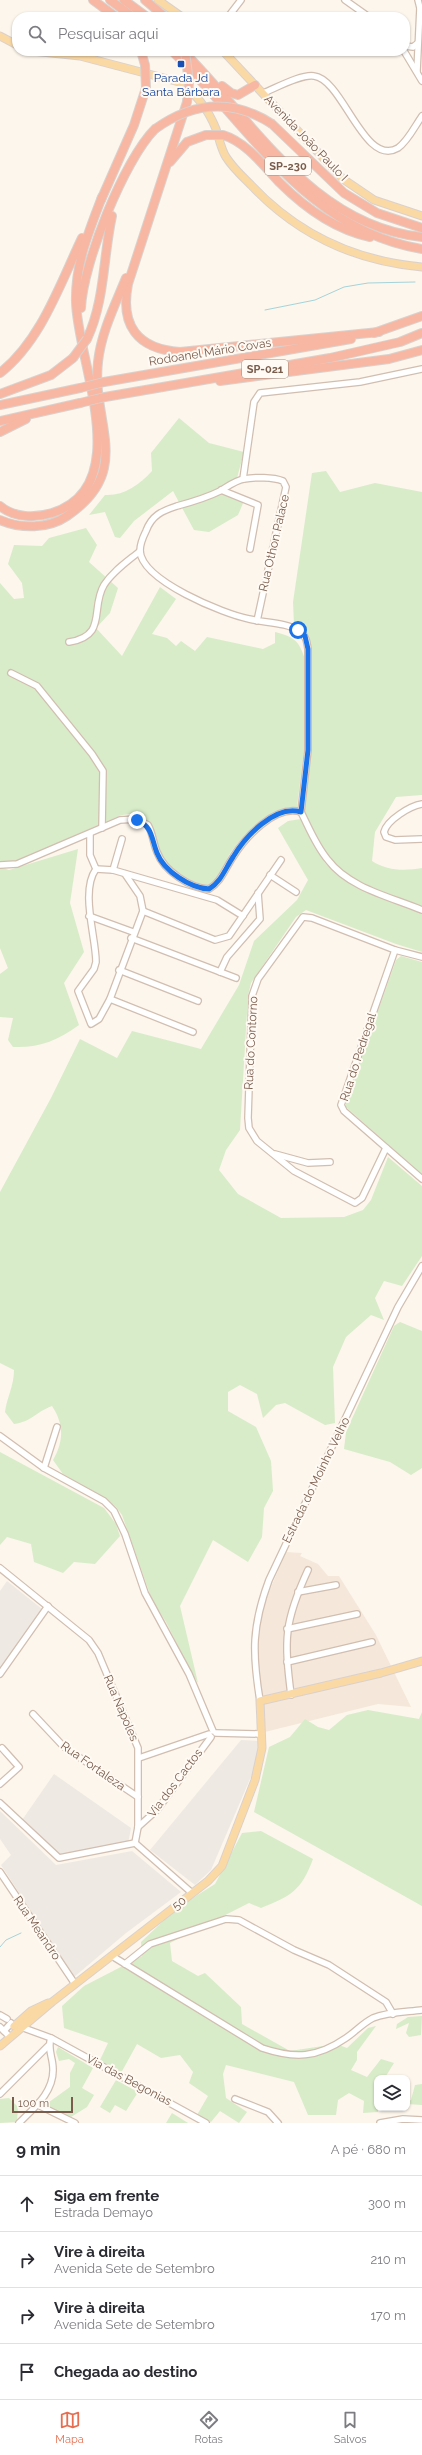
<!DOCTYPE html>
<html lang="pt">
<meta charset="utf-8">
<style>
:root{--surface:#fff;--page:#f2f2f3;--text:#2b2b33;--muted:#7c7c81;--line:#e1e1e2;--accent:#e76f51}
body{margin:0;font-family:Raleway,sans-serif;background:var(--page);color:var(--text)}
.controls{position:absolute;right:12px;bottom:12px;display:grid;overflow:hidden;border-radius:8px;box-shadow:0 1px 3px #0004}
.controls button{width:36px;height:36px;display:grid;place-items:center;padding:0;border:0;border-bottom:1px solid var(--line);background:var(--surface);color:var(--text);font:20px sans-serif}
.scale{position:absolute;left:12px;bottom:10px;width:61px;box-sizing:border-box;padding-left:4px;border:2px solid #7a5c4d;border-top:0;font-size:11px;line-height:14px;white-space:nowrap;color:#7a5c4d;-webkit-text-stroke:3px #fffaf3;paint-order:stroke}
.stop{position:absolute;width:12px;height:12px;margin:-9px;border:3px solid #1a73e8;border-radius:50%;background:#fff}
.stop.end{background:#1a73e8;border-color:#fff;box-shadow:0 1px 4px #0008}
.list{margin:0;padding:0;list-style:none}
h2{display:flex;justify-content:space-between;align-items:center;height:52px;margin:0;padding:0 16px;font-size:17px}
h2 small{font-size:13px;font-weight:400;color:var(--muted)}
.list li{display:grid;grid-template-columns:26px 1fr auto;gap:12px;align-items:center;box-sizing:border-box;height:56px;padding:0 16px;border-top:1px solid var(--line)}
.list b{display:block;font-size:15px;white-space:nowrap}
.list p{margin:0;font-size:13px;white-space:nowrap;color:var(--muted)}
.list em{font-size:13px;font-style:normal;color:var(--muted)}
.icon{flex:none;width:22px;height:22px;fill:none;stroke:currentColor;stroke-width:2;stroke-linecap:round;stroke-linejoin:round}
.map{position:relative;flex:none;width:422px;height:2123px;overflow:hidden}
.search{position:absolute;background:var(--surface);box-shadow:0 1px 3px #0004;left:12px;right:12px;top:12px;height:44px;display:flex;align-items:center;gap:10px;box-sizing:border-box;padding:0 14px;border-radius:16px;color:var(--muted);font-size:15px}
.sheet{height:276px;background:var(--surface)}
nav{display:flex;justify-content:space-around;align-items:center;box-sizing:border-box;height:56px;border-top:1px solid var(--line);background:var(--surface);font-size:11px;color:var(--muted)}
nav a{display:grid;justify-items:center;gap:2px}
nav .on{color:var(--accent)}
.map>svg:first-child{display:block}
.residential{fill:#f5e8da}
.industrial{fill:#efe9e4}
.green{fill:#d8ecc9}
.lines{fill:none;stroke-linecap:round;stroke-linejoin:round}
.stream{stroke:#a5d3da;stroke-width:1}
.minor-casing{stroke:#d1beb0;stroke-width:8}
.major-casing{stroke:#dad1cd;stroke-width:9}
.highway-casing{stroke:#dad1cd;stroke-width:10}
.minor{stroke:#fff;stroke-width:5.5}
.major{stroke:#fbd9a5;stroke-width:7}
.highway{stroke:#f7b7a3;stroke-width:8}
.highway-bridge-casing{stroke:#dad1cd;stroke-width:10;stroke-linecap:butt}
.highway-bridge{stroke:#f7b7a3;stroke-width:8}
.route{stroke:#1a73e8;stroke-width:5}
.transit-dot{fill:#1a4fb4;stroke:#fffaf3;stroke-width:1.5}
.labels{text-anchor:middle;dominant-baseline:central;stroke-width:4;stroke-linejoin:round;paint-order:stroke}
.shield{fill:#fffaf3;stroke:#a28b7f;stroke-width:1}
.shield-label{font-size:11px;font-weight:bold;fill:#7a5c4d}
.transit-label{font-size:12px;fill:#164399;stroke:#fffaf3}
.street-label{font-size:12px;fill:#7a5c4d;stroke:#fffaf3}
</style>
<div class="map">
<svg width="422" height="2123" viewBox="0 0 422 2123">
<rect width="100%" height="100%" fill="#fdf6ec"/>
<polygon class="residential" points="286,1552 302,1553 300,1556 318,1564 328,1576 339,1576 376,1635 411,1707 378,1704 265,1732 256,1655 260,1613"/>
<g class="industrial">
<polygon points="7,1581 42,1609 0,1668 0,1591"/>
<polygon points="241,1740 260,1741 259,1758 211,1870 195,1885 150,1850"/>
<polygon points="54,1774 131,1828 128,1844 59,1858 20,1823"/>
<polygon points="0,1811 56,1865 132,1851 181,1892 126,1933 74,1977 1,1865 11,1855 0,1839"/>
</g>
<g class="green">
<path d="M179,418L209,443L244,452L237,478L223,489L244,501L238,515L209,532L194,530L173,491L134,521L120,538L115,537L105,512L89,515L105,495C124,496 139,485 152,471L151,453Z"/>
<path d="M326,471L340,492L375,483L422,492V795L396,797L375,832L372,861C387,871 405,871 422,868V907L359,882L339,869L324,850L304,811L310,750L311,649L307,634L294,625L293,602L312,473Z"/>
<path d="M86,528L97,545L89,562L118,588L110,613L96,628L122,656L160,587L176,599L152,634L167,638L176,646L181,641L195,651L207,637L263,649L275,643V632C296,637 300,642 306,663L304,750L297,807C270,805 243,834 229,855C223,866 219,879 208,885C191,884 168,868 161,853C151,832 155,807 119,816L16,861H0V583L14,599L24,598L22,583L8,564L14,545L42,546L49,538Z"/>
<path d="M301,819L325,863L344,880L422,913V952L396,944L306,910L296,917L251,983L248,996L240,1130L226,1150L219,1170L238,1194L281,1218L344,1217L363,1210L371,1200L388,1157L422,1186V1256L402,1286L384,1281L375,1298L384,1320L371,1315L346,1337L333,1367L335,1423L325,1425L285,1403L276,1405L263,1418L257,1394L240,1385L228,1392V1411L256,1427L271,1461L273,1491L264,1508L262,1537L248,1562L213,1540L180,1606L198,1683L191,1672L166,1622L152,1600L122,1515L116,1507L102,1496L63,1474L53,1460C64,1441 64,1424 52,1406C34,1413 33,1421 14,1424L5,1412C7,1397 14,1386 14,1370L0,1363V1192L51,1098L80,1039L117,1058L132,1031L201,1049L239,985L254,941L297,900L308,880L278,828L288,821Z"/>
<path d="M78,849L70,903L84,952L64,983L79,1025C57,1041 39,1048 13,1047L8,1040L13,1018L0,1017V974L8,968L0,948V867L9,870Z"/>
<polygon points="401,956 422,962 422,1175 346,1107 346,1101 396,960"/>
<polygon points="400,1322 422,1331 422,1468 411,1475 390,1462 344,1449 346,1432 394,1326"/>
<polygon points="0,1452 104,1508 116,1524 120,1536 95,1564 74,1562 63,1573 34,1562 31,1544 7,1537 0,1545"/>
<polygon points="368,1710 419,1719 422,1712 422,1906 254,1812 269,1747 290,1737 305,1719 318,1727 329,1730 347,1715"/>
<path d="M261,1831L313,1859C301,1891 291,1896 261,1908L249,1903L170,1943L172,1961L198,1976L205,1973L241,2007L242,2024L290,2051L336,2044L347,2048L368,2028L376,2026L357,2052V2060L351,2070L367,2077L381,2059L394,2063L386,2076L389,2078H377L378,2112L363,2113L364,2101L349,2093L338,2100L336,2115H308L294,2082L226,2065L223,2074L226,2098L247,2112L239,2123L220,2111L211,2122L197,2115L208,2096L189,2083L193,2072L180,2055L161,2058L137,2044L121,2073L100,2060L108,2043L64,2028L62,2006L84,1986L142,1956L141,1942L177,1908L215,1884L242,1833Z"/>
<polygon points="422,2016 421,2035 409,2037 406,2033 409,2023 396,2029 397,2024 408,2017"/>
<polygon points="58,2047 93,2068 82,2088 94,2095 87,2107 71,2117 45,2105 70,2087 70,2073 75,2063 69,2059 59,2061 56,2052"/>
<polygon points="116,2080 138,2092 126,2111 115,2105 110,2113 100,2107"/>
<polygon points="422,2084 422,2105 407,2104 407,2101 411,2100 415,2085"/>
<polygon points="9,2098 18,2107 17,2122 0,2123 0,2099"/>
<polygon points="172,2113 188,2123 166,2123"/>
</g>
<g class="lines">
<g class="stream">
<polyline points="265,310 315,300 344,287 368,283 415,282"/>
<polyline points="0,1947 6,1940 21,1933"/>
</g>
<defs>
<g id="minor">
<polyline points="345,0 369,17"/>
<polyline points="418,0 420,8"/>
<polyline points="228,17 241,0"/>
<polyline points="405,46 413,47 418,43"/>
<polyline points="404,51 422,81"/>
<polyline points="417,71 420,8 422,9"/>
<path d="M263,93C276,88 301,74 314,76C343,79 364,168 398,148C408,141 415,126 422,116"/>
<polyline points="243,479 254,402 260,393 360,382 422,369"/>
<polyline points="221,490 258,505 250,549"/>
<path d="M257,621L286,487L283,481C273,477 255,477 244,479C236,480 227,487 220,491C206,498 192,502 177,506C162,511 152,515 146,531C143,537 140,545 140,551C142,581 224,614 249,619C265,623 286,622 299,631C306,635 307,642 308,649V750L301,812"/>
<path d="M69,642C108,636 90,608 104,585C113,571 128,561 140,551"/>
<polyline points="11,673 37,686 92,754 103,771 102,828"/>
<path d="M422,804C410,806 387,820 384,832L386,837L395,840L422,839"/>
<path d="M301,812C309,828 316,846 328,860C349,888 391,897 422,910"/>
<polyline points="90,834 90,855 96,869"/>
<path d="M0,865L17,864L120,820L137,819L148,825C153,834 153,843 157,852C164,871 190,888 209,889C221,882 225,869 233,857C245,838 275,804 301,812"/>
<path d="M96,869C80,891 96,937 96,962L94,969L78,991L91,1024L99,1019L110,999L143,911L140,896L125,874"/>
<polyline points="96,869 113,870 217,900 243,916"/>
<polyline points="113,870 122,839"/>
<polyline points="270,875 296,892"/>
<polyline points="143,911 215,940 229,936 281,860"/>
<polyline points="89,916 133,932"/>
<polyline points="131,938 236,978"/>
<polyline points="395,950 341,1105 344,1111 422,1179"/>
<polyline points="119,970 198,1001"/>
<polyline points="220,972 227,957 260,919 258,893"/>
<polyline points="110,999 193,1032"/>
<polyline points="386,1148 362,1198 355,1203 294,1171 257,1141 249,1128 248,1118 252,996 258,979 303,917 312,918 395,950 422,957"/>
<polyline points="275,1154 308,1163 330,1162"/>
<polyline points="0,1436 44,1468 104,1501 114,1511 125,1534 145,1593 189,1674 213,1731"/>
<polyline points="44,1468 57,1427"/>
<polyline points="0,1568 89,1640 98,1653 138,1748 138,1827 135,1843"/>
<polyline points="298,1592 336,1585"/>
<polyline points="287,1629 357,1614"/>
<polyline points="287,1662 372,1642"/>
<polyline points="0,1674 48,1606"/>
<path d="M291,1695C284,1639 284,1622 308,1570"/>
<path d="M260,1701C252,1652 252,1626 269,1580L398,1307L422,1266"/>
<polyline points="33,1714 64,1747 138,1797"/>
<polyline points="216,1733 261,1734"/>
<polyline points="139,1758 209,1734"/>
<polyline points="0,1784 19,1767 2,1748"/>
<polyline points="0,1803 59,1858 135,1843"/>
<polyline points="138,1827 157,1810 211,1737"/>
<polyline points="135,1843 192,1893"/>
<polyline points="0,1872 75,1984"/>
<path d="M112,1956L262,2048C295,2059 317,2058 346,2038C355,2032 363,2023 373,2018C388,2012 407,2012 422,2010"/>
<polyline points="125,1964 150,1944 226,1919 239,1920 294,1950 329,1965 386,2002 393,2014"/>
<polyline points="0,2015 7,2019"/>
<polyline points="0,2027 10,2037"/>
<polyline points="21,2027 51,2038 206,2123"/>
<polyline points="4,2031 11,2023"/>
<polyline points="0,2094 48,2046"/>
<polyline points="235,2099 268,2112 278,2123"/>
<polyline points="38,2105 75,2123"/>
<path d="M19,2123C34,2108 54,2092 53,2069C53,2057 47,2049 51,2038"/>
<polyline points="380,2123 403,2119 422,2120"/>
</g>
<g id="major">
<polyline points="158,0 182,17"/>
<polyline points="0,36 17,45"/>
<path d="M32,51L80,56L179,82C197,94 208,109 216,129C219,138 221,149 226,157C233,168 242,176 251,185C297,234 355,261 422,267"/>
<polyline points="223,51 343,179 374,200 422,216"/>
<polyline points="14,2026 31,2011 48,2003"/>
<polyline points="0,2046 52,2002 208,1881 222,1866 255,1780 262,1748 260,1701 381,1673 422,1661"/>
</g>
<g id="highway">
<polyline points="93,0 116,17"/>
<polyline points="110,0 133,17"/>
<polyline points="124,0 147,17"/>
<polyline points="145,0 165,17"/>
<polyline points="141,51 145,65"/>
<path d="M172,51C250,126 306,230 422,249"/>
<path d="M183,51C254,122 313,226 422,237"/>
<polyline points="222,86 231,93 238,95 255,85"/>
<path d="M187,102L128,284C120,325 137,349 180,352L379,332"/>
<polyline points="272,124 344,193 377,213 422,228"/>
<path d="M223,135C246,142 263,165 279,182C304,207 336,230 370,237"/>
<polyline points="170,162 187,142 206,135"/>
<polyline points="101,200 134,125 146,88"/>
<path d="M81,308C83,263 124,160 155,129"/>
<polyline points="374,333 422,316"/>
<path d="M87,339C105,301 103,257 112,216"/>
<path d="M0,373C41,341 60,284 82,238"/>
<polyline points="220,381 389,359 422,350"/>
<polyline points="104,382 351,339"/>
<polyline points="0,394 51,375 73,358"/>
<polyline points="105,397 330,358 400,342 422,333"/>
<polyline points="0,405 80,388"/>
<polyline points="0,421 80,403"/>
<polyline points="0,432 26,419"/>
<path d="M0,506C14,518 35,518 52,513C137,487 77,361 76,302C75,264 89,231 102,197"/>
<path d="M0,520C21,529 48,529 67,516C135,470 91,423 98,362C101,333 115,305 126,278"/>
</g>
</defs>
<use href="#minor" class="minor-casing"/>
<use href="#major" class="major-casing"/>
<use href="#highway" class="highway-casing"/>
<use href="#minor" class="minor"/>
<use href="#major" class="major"/>
<use href="#highway" class="highway"/>
<defs>
<g id="highway-bridge">
<polyline points="185,51 189,83 187,102"/>
<polyline points="145,65 146,88"/>
<path d="M155,129C193,102 232,98 272,124"/>
<polyline points="206,135 223,135"/>
<polyline points="73,358 87,339"/>
<polyline points="80,388 104,382"/>
<polyline points="80,403 105,397"/>
</g>
</defs>
<use href="#highway-bridge" class="highway-bridge-casing"/>
<use href="#highway-bridge" class="highway-bridge"/>
</g>
<g class="lines">
<path class="route" d="M137,820C153,827 151,838 157,853C164,871 190,888 209,889C221,882 225,869 233,857C245,837 275,804 301,812L308,750V649L305,636L298,630"/>
</g>
<rect class="transit-dot" x="177" y="60" width="8" height="8" rx="2"/>
<g class="labels">
<g class="shield">
<rect x="265" y="157" width="46" height="18" rx="3"/>
<rect x="242" y="360" width="46" height="18" rx="3"/>
</g>
<g class="shield-label">
<text x="288" y="166">SP-230</text>
<text x="265" y="369">SP-021</text>
</g>
<g class="transit-label">
<text x="181" y="78">Parada Jd<tspan x="181" dy="14">Santa Bárbara</tspan></text>
</g>
<g class="street-label">
<text transform="translate(306 138) rotate(46)">Avenida João Paulo I</text>
<text transform="translate(210 352) rotate(-9)">Rodoanel Mário Covas</text>
<text transform="translate(274 543) rotate(-77)">Rua Othon Palace</text>
<text transform="translate(251 1043) rotate(-87)">Rua do Contorno</text>
<text transform="translate(358 1057) rotate(-72)">Rua do Pedregal</text>
<text transform="translate(316 1480) rotate(-64)">Estrada do Moinho Velho</text>
<text transform="translate(121 1708) rotate(67)">Rua Napoles</text>
<text transform="translate(93 1766) rotate(35)">Rua Fortaleza</text>
<text transform="translate(175 1783) rotate(-53)">Via dos Cactos</text>
<text transform="translate(179 1903) rotate(-38)">50</text>
<text transform="translate(37 1928) rotate(56)">Rua Meandro</text>
<text transform="translate(129 2080) rotate(28)">Via das Begonias</text>
</g>
</g>
</svg>
<div class="controls">
<button><svg class="icon" aria-label="layers" viewBox="0 0 24 24"><path d="M12 4l9 5-9 5-9-5zM3 14l9 5 9-5"/></svg></button>
</div>
<div class="scale">100 m</div>
<div class="stop" style="left:298px;top:630px"></div>
<div class="stop end" style="left:137px;top:820px"></div>
<div class="search"><svg class="icon" aria-label="search" viewBox="0 0 24 24"><circle cx="10" cy="10" r="6"/><path d="M15 15l6 6"/></svg>Pesquisar aqui</div>
</div>
<section class="sheet">
<h2>9 min<small>A pé · 680 m</small></h2>
<ul class="list">
<li><svg class="icon" aria-label="ahead" viewBox="0 0 24 24"><path d="M12 20V5M6 11l6-6 6 6"/></svg><div><b>Siga em frente</b><p>Estrada Demayo</p></div><em>300 m</em></li>
<li><svg class="icon" aria-label="right" viewBox="0 0 24 24"><path d="M7 20v-9h11M14 6l5 5-5 5"/></svg><div><b>Vire à direita</b><p>Avenida Sete de Setembro</p></div><em>210 m</em></li>
<li><svg class="icon" aria-label="right" viewBox="0 0 24 24"><path d="M7 20v-9h11M14 6l5 5-5 5"/></svg><div><b>Vire à direita</b><p>Avenida Sete de Setembro</p></div><em>170 m</em></li>
<li><svg class="icon" aria-label="arrive" viewBox="0 0 24 24"><path d="M6 21V4h12l-3 4 3 4H6"/></svg><div><b>Chegada ao destino</b></div></li>
</ul>
</section>
<nav>
<a class="on"><svg class="icon" aria-label="map" viewBox="0 0 24 24"><path d="M3 6l6-2 6 2 6-2v14l-6 2-6-2-6 2zM9 4v14M15 6v14"/></svg>Mapa</a>
<a><svg class="icon" aria-label="directions" viewBox="0 0 24 24"><path d="M12 3l9 9-9 9-9-9zM9 14v-3h6M13 9l2 2-2 2"/></svg>Rotas</a>
<a><svg class="icon" aria-label="saved" viewBox="0 0 24 24"><path d="M7 4h10v16l-5-4-5 4z"/></svg>Salvos</a>
</nav>
